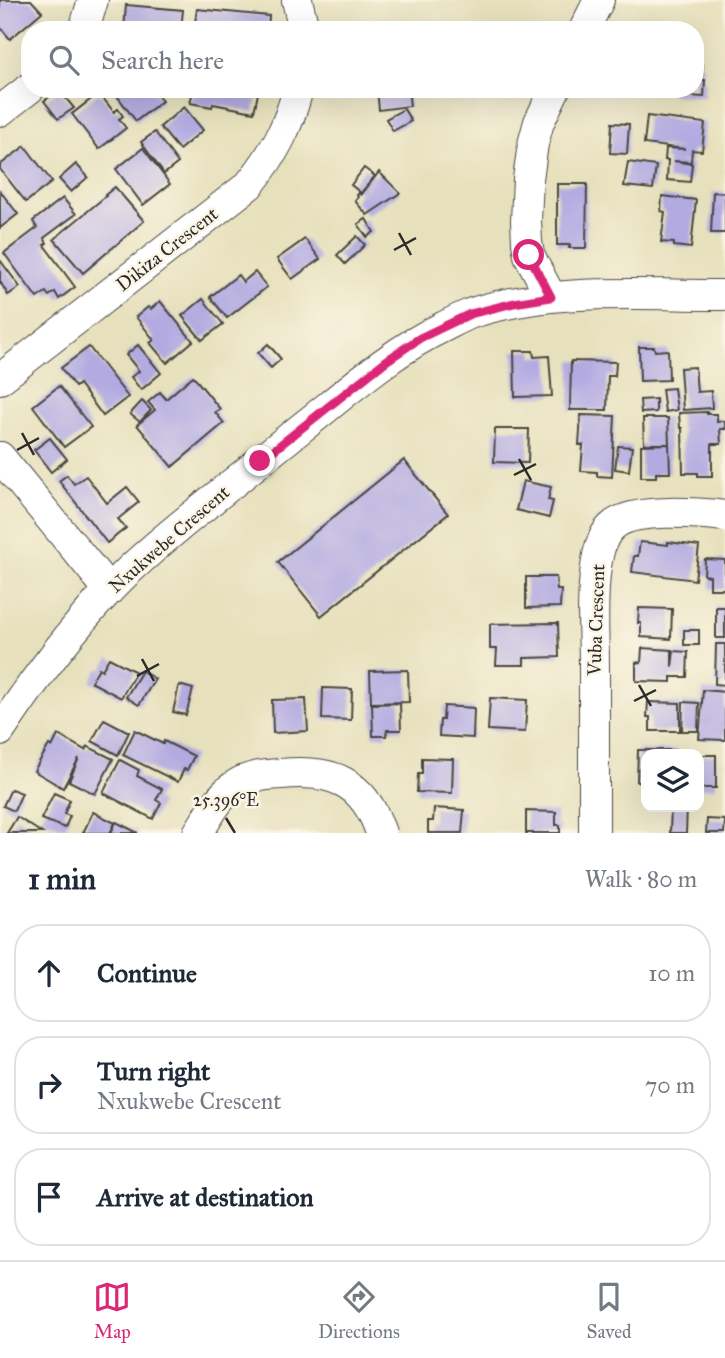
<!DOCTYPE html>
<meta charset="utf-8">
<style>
:root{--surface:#fff;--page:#f2f2f3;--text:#1f2937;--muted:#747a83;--line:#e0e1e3;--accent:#db2777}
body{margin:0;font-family:"IM FELL Great Primer",serif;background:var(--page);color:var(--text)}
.controls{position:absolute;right:21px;bottom:21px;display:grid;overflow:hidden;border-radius:14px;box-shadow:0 7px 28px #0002}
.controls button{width:63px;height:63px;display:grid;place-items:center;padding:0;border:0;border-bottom:2px solid var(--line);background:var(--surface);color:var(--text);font:35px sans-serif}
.stop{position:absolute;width:21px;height:21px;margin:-16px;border:5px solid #db2777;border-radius:50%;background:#fff}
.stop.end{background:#db2777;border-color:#fff;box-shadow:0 2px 7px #0008}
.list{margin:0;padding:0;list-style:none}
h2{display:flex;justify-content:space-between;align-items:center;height:91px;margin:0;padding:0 28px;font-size:30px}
h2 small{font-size:23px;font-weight:400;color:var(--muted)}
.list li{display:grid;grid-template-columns:46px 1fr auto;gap:21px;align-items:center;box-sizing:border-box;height:98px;margin:0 14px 14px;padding:0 14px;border:2px solid var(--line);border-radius:28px}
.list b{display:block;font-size:26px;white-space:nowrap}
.list p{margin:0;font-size:23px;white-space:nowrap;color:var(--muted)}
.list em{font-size:23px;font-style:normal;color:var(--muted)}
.icon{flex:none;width:38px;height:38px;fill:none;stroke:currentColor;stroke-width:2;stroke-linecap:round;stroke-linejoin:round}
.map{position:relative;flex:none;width:725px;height:833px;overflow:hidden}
.search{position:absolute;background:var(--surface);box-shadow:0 7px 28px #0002;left:21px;right:21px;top:21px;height:77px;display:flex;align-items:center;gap:18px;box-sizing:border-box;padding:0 24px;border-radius:28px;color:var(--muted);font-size:26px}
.sheet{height:427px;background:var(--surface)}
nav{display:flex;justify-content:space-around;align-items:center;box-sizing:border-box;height:98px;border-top:2px solid var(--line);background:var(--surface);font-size:19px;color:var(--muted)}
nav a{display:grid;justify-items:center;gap:4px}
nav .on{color:var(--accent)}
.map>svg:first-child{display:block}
.building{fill:#b2aae1}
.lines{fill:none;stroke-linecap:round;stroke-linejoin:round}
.minor-casing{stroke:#474641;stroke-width:32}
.minor{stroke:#fff;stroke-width:30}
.route{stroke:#db2777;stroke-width:9}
.ticks{fill:none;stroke:#2b2b2b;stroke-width:2.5}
.labels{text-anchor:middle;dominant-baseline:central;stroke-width:5;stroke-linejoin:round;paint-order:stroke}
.street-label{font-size:19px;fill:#2b2b2b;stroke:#fcf5e5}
.ticks-label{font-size:18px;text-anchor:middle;fill:#2b2b2b;stroke:#fcf5e5;stroke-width:5;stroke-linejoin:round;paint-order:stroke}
</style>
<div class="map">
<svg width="725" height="833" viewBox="0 0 725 833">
<rect width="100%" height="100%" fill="#fcf5e5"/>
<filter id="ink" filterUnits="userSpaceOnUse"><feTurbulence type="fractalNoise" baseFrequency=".0143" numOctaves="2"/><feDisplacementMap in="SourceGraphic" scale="14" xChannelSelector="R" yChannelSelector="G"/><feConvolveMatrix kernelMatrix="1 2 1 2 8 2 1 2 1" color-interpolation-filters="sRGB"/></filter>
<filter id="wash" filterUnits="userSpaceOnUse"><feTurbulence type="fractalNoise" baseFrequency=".00686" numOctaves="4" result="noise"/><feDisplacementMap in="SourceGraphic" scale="28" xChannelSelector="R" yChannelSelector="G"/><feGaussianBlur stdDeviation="1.57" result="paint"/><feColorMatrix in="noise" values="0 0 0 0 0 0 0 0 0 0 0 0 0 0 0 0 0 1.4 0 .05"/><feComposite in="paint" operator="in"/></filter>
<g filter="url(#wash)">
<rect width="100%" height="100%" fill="#e6e0bc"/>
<g id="blocks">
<g class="building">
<polygon points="0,0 31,0 42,12 10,39 0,27"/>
<polygon points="126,5 183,10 181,30 124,30"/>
<polygon points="197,9 269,16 268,30 194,30"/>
<polygon points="695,65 703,65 702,80 705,80 704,97 671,95 671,89 695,89"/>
<polygon points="112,89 153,89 162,101 136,121"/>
<polygon points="195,89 259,89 254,112 213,104 212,107 190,103 193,92 195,92"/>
<polygon points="377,89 408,89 410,106 379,110"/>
<polygon points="59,90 74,108 58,119 44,101"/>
<polygon points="99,93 114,112 118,109 123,116 119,119 126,128 99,149 72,114"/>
<polygon points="184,107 203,130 179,150 160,127"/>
<polygon points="404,109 411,121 393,131 386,119"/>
<polygon points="647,116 705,123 702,151 692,150 691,162 674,161 692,164 690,182 667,180 668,160 665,160 666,148 685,149 644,144"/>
<polygon points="612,123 629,124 627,154 610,153"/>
<polygon points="155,132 178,163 164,174 141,142"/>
<polygon points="25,146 52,182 26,202 0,169 0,165"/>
<polygon points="143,148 170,184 143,205 116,169"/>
<polygon points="628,162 656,166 653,189 624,186"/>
<polygon points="76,164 88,177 71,192 59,179"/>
<polygon points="364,168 375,176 361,193 351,185"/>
<polygon points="379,172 400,193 367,215 355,201 358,197 357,195 359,193 361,195"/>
<polygon points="557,184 587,184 586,248 569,248 570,245 557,245"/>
<polygon points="115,187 144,221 83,273 54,239 106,196 105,195"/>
<polygon points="0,191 18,214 0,228"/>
<polygon points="713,192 725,193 725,233 711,233"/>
<polygon points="662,196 696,200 691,248 674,246 674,243 661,242 665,212 661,211"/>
<polygon points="63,198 76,214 44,238 47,243 44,245 75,287 59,299 55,292 49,296 46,292 37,298 4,253 37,228 33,221"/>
<polygon points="366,219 374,232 367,237 358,224"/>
<polygon points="357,236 365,245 345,264 337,255"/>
<polygon points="305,239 320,259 292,279 277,259"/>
<polygon points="0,260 20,287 8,295 1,283 0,284"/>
<polygon points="255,272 267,287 227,318 210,297 238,275 243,282"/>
<polygon points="203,299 223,324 202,340 182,316"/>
<polygon points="160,301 193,341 167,363 150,343 154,340 136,317 148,307 151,309"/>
<polygon points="268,344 281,359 271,368 258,353"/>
<polygon points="138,345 161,373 141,390 131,377 139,371 126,355"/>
<polygon points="89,347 128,397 103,416 79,384 75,387 61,368"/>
<polygon points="639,347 654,347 655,351 668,350 669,380 640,381"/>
<polygon points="514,351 533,351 534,357 549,356 552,396 515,397"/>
<polygon points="571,361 616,362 615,376 608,376 607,410 570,410"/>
<polygon points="695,367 697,392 711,391 712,408 683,410 680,368"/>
<polygon points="193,376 220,409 215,412 224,423 172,467 137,425 155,410 148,402 160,392 166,399"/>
<polygon points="59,386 91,427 64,447 33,406"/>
<polygon points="674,388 677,410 665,412 662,389"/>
<polygon points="656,399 656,412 641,413 640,400"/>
<polygon points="142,401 151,410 140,422 130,414"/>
<polygon points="707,412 707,414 717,414 717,422 725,421 725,429 720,429 721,444 712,444 712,476 698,476 698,473 683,473 682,428 680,428 679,413"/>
<polygon points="581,415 615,416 612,477 597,476 597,472 581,471 583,445 579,445"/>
<polygon points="643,418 668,418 669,444 644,444"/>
<polygon points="495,429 529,429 528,463 494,462"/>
<polygon points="50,438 67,459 51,472 34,450"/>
<polygon points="669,444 670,473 656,473 656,477 641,477 641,445"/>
<polygon points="618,446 632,447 629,471 615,469"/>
<polygon points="404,460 448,514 321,616 278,562"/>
<polygon points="67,475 74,484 86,476 107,503 127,487 139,502 118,519 126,528 107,543 59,481"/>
<polygon points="523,481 551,487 548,500 553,501 549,518 516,510"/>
<polygon points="640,542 668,545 668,542 699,546 695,580 632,572 634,556 638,556"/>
<polygon points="705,559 725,560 725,589 710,589 710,576 704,575"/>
<polygon points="526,577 556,577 557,590 561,590 560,607 526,608"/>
<rect x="716" y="607" width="9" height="31"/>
<polygon points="639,608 672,609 671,639 641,637 641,623 638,623"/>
<polygon points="558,623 559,657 524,658 524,665 496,665 497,649 490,649 490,624"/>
<rect x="684" y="630" width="15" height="15"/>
<polygon points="716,644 725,644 725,685 715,684"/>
<polygon points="642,648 672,650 672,667 674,651 688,652 687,677 671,677 671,682 636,681 636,662 641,663"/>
<polygon points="109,658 136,672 121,698 91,682 99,668 102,670"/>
<polygon points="408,670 409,702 371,703 370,671"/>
<polygon points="142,671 155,679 139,705 126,697"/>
<polygon points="179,685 193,689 186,715 173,712"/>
<polygon points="323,688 352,689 351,720 322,719"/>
<polygon points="703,690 725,692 725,740 699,739"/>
<polygon points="490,698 527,700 525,732 488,730"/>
<polygon points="306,699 308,731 273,733 272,700"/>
<polygon points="648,702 680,703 680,731 650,731 650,717 647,717"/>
<polygon points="683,702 699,703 698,731 682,731"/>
<polygon points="400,703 401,730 387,730 386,736 373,736 372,704"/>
<polygon points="444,706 474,708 473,738 439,736 440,720 443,720"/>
<polygon points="104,719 129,732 118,755 92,741"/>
<polygon points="135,730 163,744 164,741 194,756 187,770 184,769 178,782 123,755"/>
<polygon points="58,735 85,750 87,746 113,759 95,794 69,781 79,758 63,788 34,771 49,745 52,747"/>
<polygon points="638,750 678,750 678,754 646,754 646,782 637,782"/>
<rect x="699" y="755" width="17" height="33"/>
<polygon points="422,758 453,759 452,793 417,792 418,774 422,774"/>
<polygon points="120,760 139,770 137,776 162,789 156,800 161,803 153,819 103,793"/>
<polygon points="11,789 22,793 14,811 3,806"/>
<polygon points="54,793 70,800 64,814 70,816 65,828 41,819"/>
<polygon points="671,807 687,807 686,833 670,833"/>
<polygon points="434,808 464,810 462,833 428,833 428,821 433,821"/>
<polygon points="526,811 556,812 556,825 560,825 560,833 526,833"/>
<polygon points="93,812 115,823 110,833 83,833"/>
<polygon points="17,817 42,833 7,833"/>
<polygon points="707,819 725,820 724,833 706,833"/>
<polygon points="116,822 138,833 111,833"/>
</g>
</g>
</g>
<g filter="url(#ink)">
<use href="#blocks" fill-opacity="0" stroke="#474641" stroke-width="2"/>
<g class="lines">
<defs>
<g id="minor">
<polyline points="297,0 302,21 303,30"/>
<polyline points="84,30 93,0"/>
<polyline points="584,30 599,0"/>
<polyline points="0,111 30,88"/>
<polyline points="551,297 529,255 527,242 526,221 528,179 533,144 539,122 555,89"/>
<path d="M0,379L249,185C274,154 288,128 298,89"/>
<polyline points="0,457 109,590"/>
<path d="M0,731C32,683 70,631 110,589C139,559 170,534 202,508C239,478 276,448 314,418C355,385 395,350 443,327C453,322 462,317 472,313C553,287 641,295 725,295"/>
<path d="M198,833C209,816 218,797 234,786C247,776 265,775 281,774C332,769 364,781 381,833"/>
<path d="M594,833C594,778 594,723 594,668C594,634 591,600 596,567C598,552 602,533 615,524C636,508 699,513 725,516"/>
</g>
</defs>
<use href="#minor" class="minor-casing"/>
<use href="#minor" class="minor"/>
</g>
</g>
<g class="lines" filter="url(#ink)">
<polyline class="route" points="260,461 386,361 420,338 470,314 514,303 551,297 529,255"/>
</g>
<path class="ticks" d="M399,233L411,255M394,250L416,238M22,433L34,455M17,450L39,438M519,459L531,480M514,475L536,464M142,659L154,681M137,676L159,664M639,685L651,706M634,701L656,690M226,818L235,833"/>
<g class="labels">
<g class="street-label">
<text transform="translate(167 249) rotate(-38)">Dikiza Crescent</text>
<text transform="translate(169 539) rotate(-41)">Nxukwebe Crescent</text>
<text transform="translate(596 620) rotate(-88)">Vuba Crescent</text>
</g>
</g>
<g class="ticks-label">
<text x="226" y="806">25.396°E</text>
</g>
</svg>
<div class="controls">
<button><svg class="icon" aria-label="layers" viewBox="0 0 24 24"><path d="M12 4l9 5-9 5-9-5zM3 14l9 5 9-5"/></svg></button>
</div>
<div class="stop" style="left:529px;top:255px"></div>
<div class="stop end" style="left:260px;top:461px"></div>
<div class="search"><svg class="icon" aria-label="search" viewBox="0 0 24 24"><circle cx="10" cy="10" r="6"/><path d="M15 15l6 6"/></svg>Search here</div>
</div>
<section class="sheet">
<h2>1 min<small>Walk · 80 m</small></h2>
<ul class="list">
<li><svg class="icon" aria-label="ahead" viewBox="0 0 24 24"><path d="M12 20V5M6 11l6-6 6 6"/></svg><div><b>Continue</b></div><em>10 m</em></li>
<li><svg class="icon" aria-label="right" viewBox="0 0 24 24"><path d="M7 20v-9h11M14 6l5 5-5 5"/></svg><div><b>Turn right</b><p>Nxukwebe Crescent</p></div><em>70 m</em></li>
<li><svg class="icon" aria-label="arrive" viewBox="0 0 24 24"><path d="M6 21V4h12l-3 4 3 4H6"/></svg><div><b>Arrive at destination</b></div></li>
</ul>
</section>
<nav>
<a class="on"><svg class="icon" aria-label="map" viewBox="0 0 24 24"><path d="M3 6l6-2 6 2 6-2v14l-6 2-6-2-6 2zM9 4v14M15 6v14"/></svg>Map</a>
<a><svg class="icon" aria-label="directions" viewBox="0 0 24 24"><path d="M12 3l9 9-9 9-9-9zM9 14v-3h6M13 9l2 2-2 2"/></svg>Directions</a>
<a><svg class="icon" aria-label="saved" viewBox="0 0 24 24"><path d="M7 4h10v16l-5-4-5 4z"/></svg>Saved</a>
</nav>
